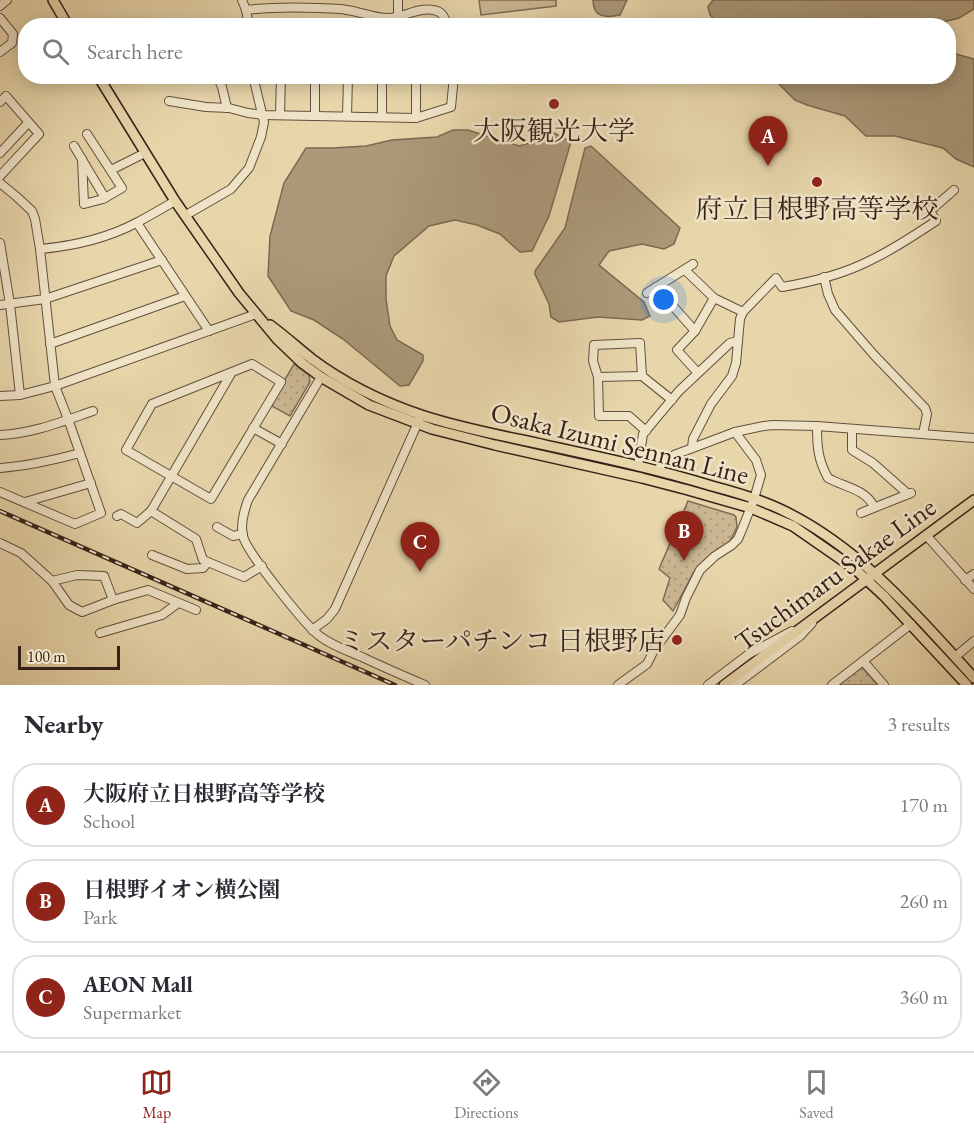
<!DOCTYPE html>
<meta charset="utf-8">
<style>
:root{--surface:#fff;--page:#f2f2f3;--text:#2b2b33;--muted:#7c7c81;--line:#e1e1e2;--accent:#8f2418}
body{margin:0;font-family:"EB Garamond","Noto Serif JP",serif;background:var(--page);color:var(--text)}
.scale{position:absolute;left:18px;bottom:15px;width:102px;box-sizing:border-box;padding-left:6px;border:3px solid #362218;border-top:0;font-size:16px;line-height:21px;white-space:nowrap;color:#362218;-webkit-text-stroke:4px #f0e4c8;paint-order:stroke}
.you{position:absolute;left:664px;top:300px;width:21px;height:21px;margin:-15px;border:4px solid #fff;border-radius:50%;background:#1a73e8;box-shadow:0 0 0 9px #1a73e833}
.badge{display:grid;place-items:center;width:39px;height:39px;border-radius:50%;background:var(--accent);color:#fff;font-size:20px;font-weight:700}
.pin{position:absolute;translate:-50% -50px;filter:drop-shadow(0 2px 3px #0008)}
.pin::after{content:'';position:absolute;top:32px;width:21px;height:18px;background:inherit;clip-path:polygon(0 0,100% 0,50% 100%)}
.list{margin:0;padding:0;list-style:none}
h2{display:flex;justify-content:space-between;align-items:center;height:78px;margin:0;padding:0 24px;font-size:26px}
h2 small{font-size:20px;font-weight:400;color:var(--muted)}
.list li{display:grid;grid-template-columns:39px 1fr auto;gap:18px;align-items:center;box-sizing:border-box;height:84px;margin:0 12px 12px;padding:0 12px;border:2px solid var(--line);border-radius:24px}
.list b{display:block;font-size:22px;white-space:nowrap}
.list p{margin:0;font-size:20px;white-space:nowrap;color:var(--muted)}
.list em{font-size:20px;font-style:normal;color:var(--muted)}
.icon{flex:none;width:33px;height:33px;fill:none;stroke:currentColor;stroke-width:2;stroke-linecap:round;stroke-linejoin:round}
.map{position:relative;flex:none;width:974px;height:685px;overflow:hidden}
.search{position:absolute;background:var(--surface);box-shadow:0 3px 15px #0003;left:18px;right:18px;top:18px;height:66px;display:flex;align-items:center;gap:15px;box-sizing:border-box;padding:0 21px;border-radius:24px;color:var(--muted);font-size:22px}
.sheet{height:366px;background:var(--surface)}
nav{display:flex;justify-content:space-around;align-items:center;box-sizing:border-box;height:84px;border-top:2px solid var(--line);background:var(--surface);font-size:16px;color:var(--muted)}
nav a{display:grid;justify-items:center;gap:3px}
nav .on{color:var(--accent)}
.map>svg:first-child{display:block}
.park{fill:url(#park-dots);stroke:#806c55;stroke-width:1.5}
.pitch{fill:#cab792;stroke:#806c55;stroke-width:1.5}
.water{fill:#ab9979;stroke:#7c6952;stroke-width:1.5}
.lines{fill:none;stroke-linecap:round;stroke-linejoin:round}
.minor-casing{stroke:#624f3d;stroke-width:10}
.major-casing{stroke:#362218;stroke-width:12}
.minor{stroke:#f0e4c8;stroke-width:8}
.major{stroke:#e8d6ab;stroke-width:9}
.rail-casing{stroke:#362218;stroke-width:4.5}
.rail{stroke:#f0e4c8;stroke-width:2;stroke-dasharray:7;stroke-linecap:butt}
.poi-dot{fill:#8f2418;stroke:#f0e4c8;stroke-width:2}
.labels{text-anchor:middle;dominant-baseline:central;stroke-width:5;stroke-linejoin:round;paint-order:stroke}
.poi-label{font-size:27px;fill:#362218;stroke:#f0e4c8}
.street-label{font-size:27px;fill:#362218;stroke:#f0e4c8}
</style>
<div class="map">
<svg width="974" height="685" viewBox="0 0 974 685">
<defs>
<pattern id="park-dots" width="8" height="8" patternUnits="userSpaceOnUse" patternTransform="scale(1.5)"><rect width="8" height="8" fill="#cab792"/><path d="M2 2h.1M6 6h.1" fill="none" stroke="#ae9d7d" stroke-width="1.8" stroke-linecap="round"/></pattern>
</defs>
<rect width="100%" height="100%" fill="#e8d6ab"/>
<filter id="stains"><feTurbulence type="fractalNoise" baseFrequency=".00333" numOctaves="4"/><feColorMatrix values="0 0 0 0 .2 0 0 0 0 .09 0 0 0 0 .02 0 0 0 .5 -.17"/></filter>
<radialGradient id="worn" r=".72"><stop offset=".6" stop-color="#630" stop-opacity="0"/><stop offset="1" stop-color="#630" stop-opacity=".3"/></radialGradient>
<g class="park">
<polygon points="294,364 309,375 310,382 290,416 270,405"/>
<polygon points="688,501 734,515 736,517 737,527 728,545 713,553 695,570 673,611 663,600 670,578 659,569"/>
<polygon points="862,667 878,685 838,685"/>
</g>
<polygon class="pitch" points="479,0 556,0 556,6 481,15"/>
<g class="water">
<path d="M593,0H627L620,15C606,18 593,18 593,0Z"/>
<polygon points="713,0 974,0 974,9 959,18 931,25 720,26 710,15 708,7"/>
<polygon points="949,54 956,54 974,59 974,167 956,159 943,148 895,136 866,136 845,116 807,105 795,100 772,77 948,76"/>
<polygon points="453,130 468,130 519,146 530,143 548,130 571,142 549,216 532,251 520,252 500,234 477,225 455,220 429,226 394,256 386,276 386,299 390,326 397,340 423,355 423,361 409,385 400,386 343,339 314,320 291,311 268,276 270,236 284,183 306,148 332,148 366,146 392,140 437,137"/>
<polygon points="591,146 680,228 674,244 664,249 642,244 609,251 599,265 644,302 650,316 642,320 598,317 559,322 551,317 549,304 535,274 535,271 565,228 585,148"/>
</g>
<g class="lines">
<defs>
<g id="minor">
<polyline points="242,0 246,10 249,26"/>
<polyline points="0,6 7,0"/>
<path d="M246,10C270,7 295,7 319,8C329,9 338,8 347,10C361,12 373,18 388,18C403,18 418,7 433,10C442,11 445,17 447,26"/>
<polyline points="398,17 398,0"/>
<polyline points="0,18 13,34 12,43 0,52"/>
<polyline points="189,24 189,26"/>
<polyline points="217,76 222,87 227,108"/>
<polyline points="169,101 206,107 229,108 248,113 263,115 416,118 451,107 454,76"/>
<polyline points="0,102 6,96 39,134 0,176"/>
<polyline points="280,115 281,76"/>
<polyline points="315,116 315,76"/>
<polyline points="347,116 348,76"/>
<polyline points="382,117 382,76"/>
<polyline points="416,118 416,76"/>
<polyline points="74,146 105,198"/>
<polyline points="0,153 28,123"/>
<polyline points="82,159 84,204 103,199 122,188 87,134"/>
<polyline points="111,170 145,153"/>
<polyline points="0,183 17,197 32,211 35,219 40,249 55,386 68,419 101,513 75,524 0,492"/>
<polyline points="186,215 231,189 249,168 261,137 264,122 253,76"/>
<polyline points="137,223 209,331"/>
<polyline points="0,243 10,304 20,395"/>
<path d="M40,249C74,246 108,238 138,222C151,215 163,208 175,201"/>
<polyline points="685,270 714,298 743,312"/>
<polyline points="824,277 828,294 835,310 874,355 925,408 927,414 923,434"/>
<polyline points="656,287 695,331"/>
<polyline points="647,293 693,264"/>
<polyline points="0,305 45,299 162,260"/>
<polyline points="50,344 185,296"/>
<polyline points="232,372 252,364 281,382 211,499 126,450 152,404 232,372 151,511 196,539 203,560 244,577 262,566"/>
<polyline points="698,373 677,350 695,331 714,298"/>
<polyline points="642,376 598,377 599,416 629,416 646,431"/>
<path d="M321,377L248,500C244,511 240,524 243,536C246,551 307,628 321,637C333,646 348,651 362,657C383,667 404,676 425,685"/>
<polyline points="598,377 593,361 594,345 640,343 642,376 672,400"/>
<polyline points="0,396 20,395 55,386 256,314"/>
<path d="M817,426C817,447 818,460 828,478C844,487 866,489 874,507"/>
<polyline points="253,428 282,444"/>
<polyline points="852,429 852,450 873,463 908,494"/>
<path d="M0,435C34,433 61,422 93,411"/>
<path d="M692,448L693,439L711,404L732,376L736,363L740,319L743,312L776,278L782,287C812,282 844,274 871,260C894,249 915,235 936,221L930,211L954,190"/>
<polyline points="638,466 643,434 679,391 730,343 738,341"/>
<path d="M0,468C28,466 54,460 80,453"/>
<path d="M658,470C662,462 666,459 674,455L735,432L764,426L773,425L817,426L974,438"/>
<polyline points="25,502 91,483"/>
<polyline points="861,513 911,493"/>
<polyline points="117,516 121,514 137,523 151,511"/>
<polyline points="217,527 233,536 243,534"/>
<polyline points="926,535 974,589"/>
<polyline points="0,543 21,553 52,581 69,605 82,612 113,600 148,590 196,610"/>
<polyline points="152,555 187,569 203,568 208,562"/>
<polyline points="965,580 974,574"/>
<polyline points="52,581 77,575 104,576 113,600"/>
<polyline points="312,630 327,619 335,609 419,420"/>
<polyline points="100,633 162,615 178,603"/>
<polyline points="955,657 974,641"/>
<polyline points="863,661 884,685"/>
<polyline points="618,685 647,664 654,650 680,615 686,598 700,570 715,556 732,545 738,539 743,527 754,499 761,475 756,460 735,432"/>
<polyline points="708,685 749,654 792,631"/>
<polyline points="735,685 800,636 812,623"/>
<polyline points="832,685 911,624"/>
</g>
<g id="major">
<polyline points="53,0 68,26"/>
<polyline points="98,76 175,201 239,293 277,339 302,363 321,377 369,405 432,429 495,445 642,478 688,490 751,508 793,526 855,569 884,596 967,685"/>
<path d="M270,325C285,336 298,348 312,359C344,383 383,402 421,415C454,426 488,433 522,440C586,454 650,467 712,486C735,492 759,499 780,509C859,546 917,615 974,678"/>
<polyline points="724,685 974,500"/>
</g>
</defs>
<use href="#minor" class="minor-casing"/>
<use href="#major" class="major-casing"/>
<use href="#minor" class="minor"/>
<use href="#major" class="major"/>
<defs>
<polyline id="rail" points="0,511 395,685"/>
</defs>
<use href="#rail" class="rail-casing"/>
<use href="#rail" class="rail"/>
</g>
<g class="poi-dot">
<circle cx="554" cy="104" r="6"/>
<circle cx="817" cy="182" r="6"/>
<circle cx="677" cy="640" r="6"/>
</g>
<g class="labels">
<g class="poi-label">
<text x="554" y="130">大阪観光大学</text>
<text x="817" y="208">府立日根野高等学校</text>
<text x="665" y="640" text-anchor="end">ミスターパチンコ 日根野店</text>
</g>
<g class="street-label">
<text transform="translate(620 443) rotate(14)">Osaka Izumi Sennan Line</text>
<text transform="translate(835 574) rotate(-36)">Tsuchimaru Sakae Line</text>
</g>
</g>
<rect width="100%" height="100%" filter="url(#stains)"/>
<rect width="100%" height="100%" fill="url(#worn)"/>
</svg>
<div class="scale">100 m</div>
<div class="you"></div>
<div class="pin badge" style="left:768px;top:166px">A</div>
<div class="pin badge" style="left:684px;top:561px">B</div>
<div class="pin badge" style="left:420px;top:572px">C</div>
<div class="search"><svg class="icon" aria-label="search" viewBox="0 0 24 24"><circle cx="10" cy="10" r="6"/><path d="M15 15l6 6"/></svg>Search here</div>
</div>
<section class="sheet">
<h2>Nearby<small>3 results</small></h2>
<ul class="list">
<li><span class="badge">A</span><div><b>大阪府立日根野高等学校</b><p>School</p></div><em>170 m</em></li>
<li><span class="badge">B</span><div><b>日根野イオン横公園</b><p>Park</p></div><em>260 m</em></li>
<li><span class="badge">C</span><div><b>AEON Mall</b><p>Supermarket</p></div><em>360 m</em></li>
</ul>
</section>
<nav>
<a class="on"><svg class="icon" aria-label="map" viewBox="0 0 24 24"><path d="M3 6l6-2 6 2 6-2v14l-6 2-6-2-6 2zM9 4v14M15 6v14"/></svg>Map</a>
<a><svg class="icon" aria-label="directions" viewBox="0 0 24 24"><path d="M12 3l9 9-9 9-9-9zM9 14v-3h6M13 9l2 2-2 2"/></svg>Directions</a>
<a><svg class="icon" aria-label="saved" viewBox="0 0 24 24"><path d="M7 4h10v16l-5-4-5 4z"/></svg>Saved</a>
</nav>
